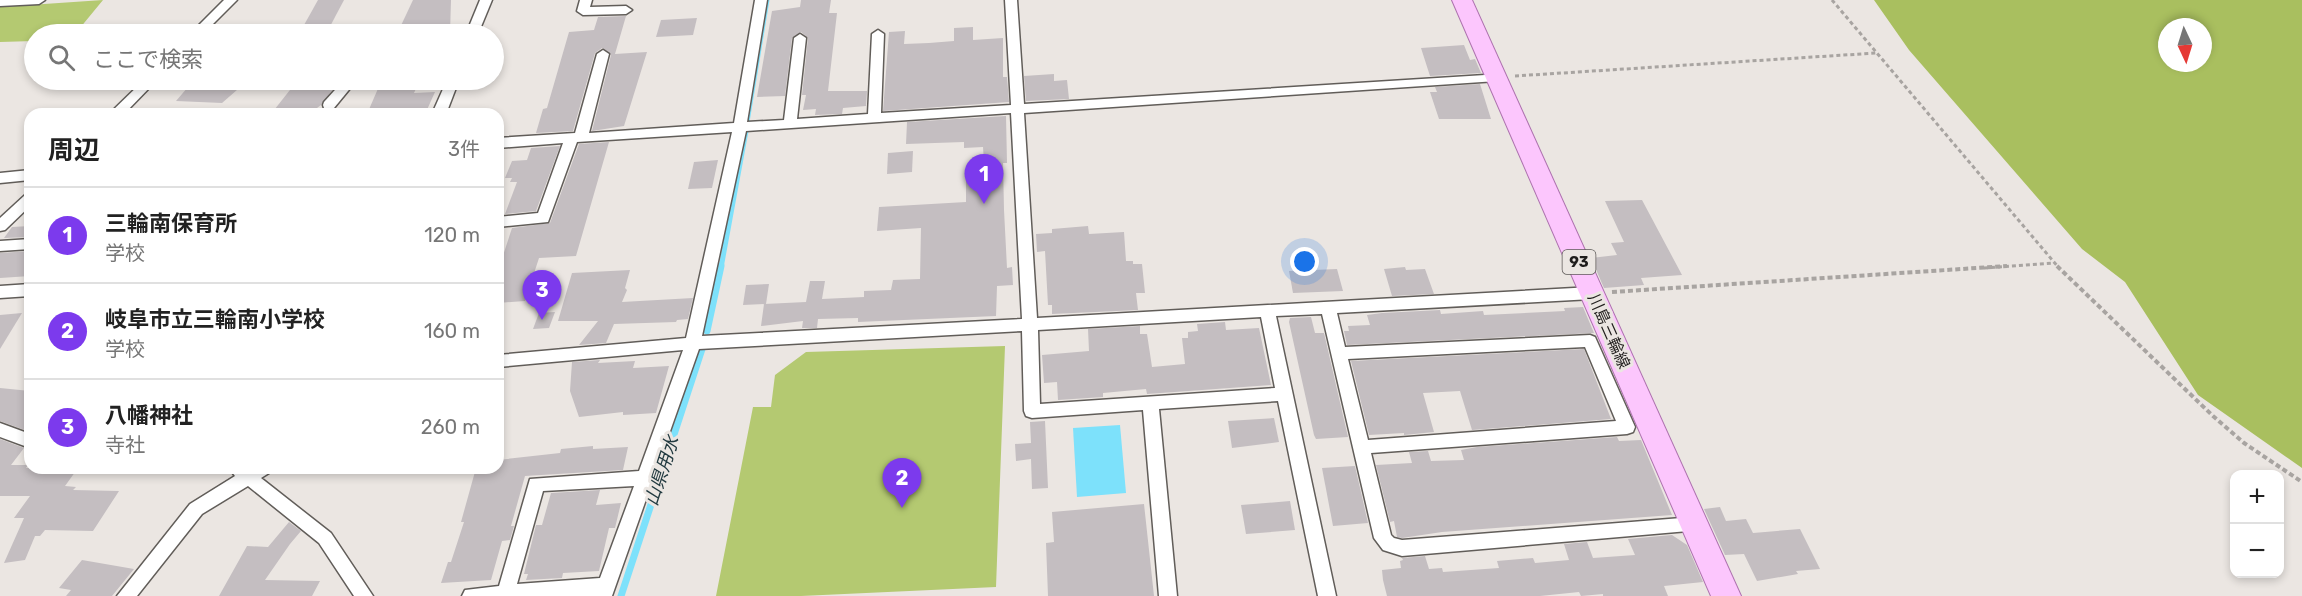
<!DOCTYPE html>
<html lang="ja">
<meta charset="utf-8">
<style>
:root{--surface:#fff;--page:#f6f6f6;--text:#222;--muted:#767676;--line:#e0e0e0;--accent:#7c3aed}
body{margin:0;font-family:Rubik,"Noto Sans JP",sans-serif;background:var(--page);color:var(--text)}
.controls{position:absolute;right:18px;bottom:18px;display:grid;overflow:hidden;border-radius:12px;box-shadow:0 3px 9px #0003}
.controls button{width:54px;height:54px;display:grid;place-items:center;padding:0;border:0;border-bottom:2px solid var(--line);background:var(--surface);color:var(--text);font:30px sans-serif}
.compass{position:absolute;left:2158px;top:18px;width:54px;height:54px;border-radius:50%;background:var(--surface);box-shadow:0 3px 9px #0003;rotate:176deg}
.you{position:absolute;left:1305px;top:262px;width:21px;height:21px;margin:-15px;border:4px solid #fff;border-radius:50%;background:#1a73e8;box-shadow:0 0 0 9px #1a73e833}
.badge{display:grid;place-items:center;width:39px;height:39px;border-radius:50%;background:var(--accent);color:#fff;font-size:20px;font-weight:700}
.pin{position:absolute;translate:-50% -50px;filter:drop-shadow(0 2px 3px #0008)}
.pin::after{content:'';position:absolute;top:32px;width:21px;height:18px;background:inherit;clip-path:polygon(0 0,100% 0,50% 100%)}
.list{margin:0;padding:0;list-style:none}
h2{display:flex;justify-content:space-between;align-items:center;height:78px;margin:0;padding:0 24px;font-size:26px}
h2 small{font-size:20px;font-weight:400;color:var(--muted)}
.list li{display:grid;grid-template-columns:39px 1fr auto;gap:18px;align-items:center;box-sizing:border-box;height:96px;padding:0 24px;border-top:2px solid var(--line)}
.list b{display:block;font-size:22px;white-space:nowrap}
.list p{margin:0;font-size:20px;white-space:nowrap;color:var(--muted)}
.list em{font-size:20px;font-style:normal;color:var(--muted)}
.icon{flex:none;width:33px;height:33px;fill:none;stroke:currentColor;stroke-width:2;stroke-linecap:round;stroke-linejoin:round}
.map{position:relative;flex:none;width:2302px;height:596px;overflow:hidden}
.search{position:absolute;background:var(--surface);box-shadow:0 3px 9px #0003;left:24px;top:24px;width:480px;height:66px;display:flex;align-items:center;gap:15px;box-sizing:border-box;padding:0 21px;border-radius:33px;color:var(--muted);font-size:22px}
.panel{position:absolute;background:var(--surface);box-shadow:0 3px 9px #0003;left:24px;top:108px;width:480px;height:366px;border-radius:18px}
.map>svg:first-child{display:block}
.green{fill:#b4c971}
.forest{fill:#a9bf5f;fill-rule:evenodd}
.water{fill:#7de1fb}
.lines{fill:none;stroke-linecap:round;stroke-linejoin:round}
.stream-far1{stroke:#7de1fb;stroke-width:5}
.stream{stroke:#7de1fb;stroke-width:7}
.building{fill:#c4bec1}
.street-casing{stroke:#615d59;stroke-width:3}
.primary-casing{stroke:#ad72ae;stroke-width:2}
.path-far1{stroke:#a8a4a1;stroke-width:3;stroke-dasharray:4 3;stroke-linecap:butt}
.path{stroke:#a8a4a1;stroke-width:4;stroke-dasharray:5 3;stroke-linecap:butt}
.street{fill:#fff;fill-rule:evenodd}
.primary{fill:#fcc6fd;fill-rule:evenodd}
.labels{text-anchor:middle;dominant-baseline:central;stroke-width:6;stroke-linejoin:round;paint-order:stroke}
.shield{fill:#ebe6e2;stroke:#5c5957;stroke-width:1.5}
.shield-label{font-size:15px;font-weight:bold;fill:#1f1d1c}
.street-label{font-size:16px;fill:#1f1d1c;stroke:#ebe6e2}
.water-label{font-size:18px;font-style:italic;fill:#223a40;stroke:#ebe6e2}
</style>
<div class="map">
<svg width="2302" height="596" viewBox="0 0 2302 596">
<rect width="100%" height="100%" fill="#ebe6e2"/>
<g class="green">
<polygon points="103,0 75,34 34,34 34,41 0,42 0,7"/>
<polygon points="1005,346 996,587 801,596 716,596 753,407 771,407 775,375 806,352"/>
</g>
<path class="forest" d="M1874,0H2302V468L2198,395L2125,282L2082,249L1909,50ZM2167,27H2203V63H2167Z"/>
<polygon class="water" points="1120,425 1126,493 1077,497 1073,428"/>
<g class="lines">
<g class="stream-far1">
<polyline points="747,122 767,0"/>
<polyline points="721,268 746,131"/>
</g>
<g class="stream">
<polyline points="707,331 721,266"/>
<polyline points="621,596 703,346"/>
</g>
</g>
<g class="building">
<polygon points="318,0 344,0 326,34 299,34"/>
<polygon points="413,0 451,0 450,34 397,34"/>
<polygon points="801,0 831,0 829,13 837,13 828,91 867,91 866,106 843,108 842,114 815,115 816,109 803,110 806,95 802,95 808,38 801,32 792,38 785,96 757,97 772,11 800,7"/>
<polygon points="626,16 615,54 647,52 624,126 592,131 611,55 602,48 595,53 573,131 536,133 543,109 547,108 569,32 594,30 598,17"/>
<polygon points="697,18 693,35 656,37 661,20"/>
<polygon points="973,27 973,40 1003,38 1003,77 1007,77 1009,102 883,111 889,32 905,31 904,44 929,43 954,41 954,28"/>
<polygon points="1464,45 1470,60 1475,59 1481,73 1430,76 1421,48"/>
<polygon points="1054,74 1054,81 1067,80 1069,99 1026,101 1024,76"/>
<polygon points="194,80 219,80 217,82 245,83 222,103 176,101"/>
<polygon points="398,80 420,80 414,93 435,92 426,112 367,114 380,84 395,84"/>
<polygon points="297,81 337,84 321,105 309,114 271,114"/>
<polygon points="1480,84 1491,119 1439,119 1430,92 1437,92 1435,87"/>
<polygon points="1006,116 1007,163 1003,163 1004,210 1007,268 1012,267 1013,285 997,286 996,316 858,322 858,318 818,319 817,328 802,328 803,321 761,326 764,304 806,302 810,281 825,281 822,299 864,297 864,291 891,290 893,280 920,279 921,228 877,231 879,207 966,202 966,179 985,178 983,147 964,148 964,142 906,144 907,122"/>
<polygon points="609,142 576,256 539,258 525,301 498,303 498,271 512,228 550,223 579,144"/>
<polygon points="560,146 536,211 505,214 517,182 510,182 512,178 505,178 512,161 527,160 531,148"/>
<polygon points="913,151 912,172 887,174 888,153"/>
<polygon points="718,160 712,188 688,189 694,162"/>
<polygon points="1642,200 1682,275 1641,278 1644,285 1604,288 1591,258 1617,255 1611,243 1624,242 1605,201"/>
<polygon points="30,226 30,237 4,238 12,227"/>
<polygon points="1088,226 1089,234 1124,232 1126,261 1133,261 1133,264 1142,264 1145,293 1136,293 1138,310 1052,314 1052,305 1048,305 1045,251 1037,252 1036,234 1052,233 1052,229"/>
<polygon points="30,251 30,276 0,278 0,253"/>
<polygon points="1405,267 1406,270 1425,269 1434,294 1392,296 1384,269"/>
<polygon points="1337,269 1343,291 1293,293 1289,271"/>
<polygon points="630,270 625,288 627,290 622,302 693,298 688,319 677,320 676,322 614,324 606,343 579,345 598,321 558,321 572,273"/>
<polygon points="769,284 766,304 743,305 746,285"/>
<polygon points="1583,307 1594,333 1347,345 1344,331 1349,331 1348,326 1370,325 1367,315 1382,313 1440,310 1441,314 1483,311 1484,315 1565,311 1564,308"/>
<polygon points="555,312 549,328 533,329 539,313"/>
<polygon points="22,313 0,349 0,315"/>
<polygon points="1311,317 1315,333 1324,333 1348,437 1316,439 1314,435 1289,322 1290,318"/>
<polygon points="1225,322 1226,330 1259,328 1271,385 1147,394 1146,389 1103,393 1103,397 1058,400 1057,382 1044,383 1042,355 1089,351 1088,329 1140,326 1140,334 1147,334 1152,367 1185,364 1182,338 1188,338 1188,332 1198,331 1197,324"/>
<polygon points="1584,349 1611,419 1472,430 1460,391 1423,393 1434,432 1404,435 1404,433 1369,435 1351,361"/>
<polygon points="600,360 598,363 635,361 633,368 669,366 656,413 623,415 623,412 579,417 570,391 572,362"/>
<polygon points="0,388 30,391 30,432 0,421"/>
<polygon points="1274,418 1279,442 1232,448 1228,421"/>
<polygon points="1045,421 1048,488 1032,489 1031,459 1016,461 1015,444 1031,443 1030,422"/>
<polygon points="1617,437 1619,441 1641,440 1672,515 1442,532 1402,538 1397,537 1394,521 1390,522 1376,465 1412,463 1409,452 1428,451 1431,461 1464,460 1461,450 1477,447"/>
<polygon points="0,439 24,448 11,465 28,465 26,468 78,468 65,486 76,487 73,490 119,491 93,531 45,530 40,536 35,536 25,560 4,563 24,518 14,518 30,496 0,496"/>
<polygon points="593,446 593,449 628,447 623,470 525,476 511,526 514,526 510,540 502,541 491,580 441,583 448,562 451,562 464,522 461,522 476,468 498,468 498,460 560,453 561,449"/>
<polygon points="1355,466 1368,523 1333,526 1322,468"/>
<polygon points="600,490 596,505 621,503 615,528 609,528 599,571 563,573 562,578 526,580 528,574 524,574 536,525 542,525 551,493"/>
<polygon points="1290,501 1295,530 1246,534 1241,505"/>
<polygon points="1144,504 1154,596 1048,596 1046,543 1054,542 1052,512"/>
<polygon points="1720,507 1726,521 1746,519 1753,533 1800,529 1820,569 1796,571 1798,574 1757,581 1744,554 1725,555 1704,509"/>
<polygon points="289,522 301,531 290,544 265,580 320,581 312,596 219,596 247,546 268,547"/>
<polygon points="1672,535 1687,545 1703,582 1664,586 1668,596 1603,596 1603,594 1581,596 1579,592 1540,596 1387,596 1383,580 1382,570 1401,568 1400,561 1403,560 1402,558 1425,556 1429,569 1442,568 1443,572 1499,568 1497,561 1533,558 1535,563 1569,560 1564,544 1587,542 1593,558 1635,555 1628,539"/>
<polygon points="82,560 134,569 112,596 66,596 71,590 59,588"/>
</g>
<g class="lines">
<defs>
<g id="street">
<polygon points="0,0 45,0 39,4 0,6"/>
<polygon points="224,0 237,0 203,34 190,34"/>
<polygon points="480,0 492,0 478,34 466,34"/>
<polygon points="580,0 592,0 590,7 626,6 632,10 626,14 583,15 577,11"/>
<path d="M755,0H767L747,122L784,120L794,38L800,34L806,38L797,119L868,114L872,34L878,30L884,34L881,113L1011,105L1005,0H1017L1024,104L1501,74L1503,77L1497,81L1024,113L1037,318L1592,287L1597,289L1599,293L1597,297L1592,299L1337,313L1345,347L1590,335L1595,337L1635,427L1633,432L1627,434L1371,453L1391,535L1394,538L1402,540L1694,517L1700,520L1703,525L1700,530L1402,556L1383,550L1374,538L1322,314L1276,316L1336,596H1318L1278,401L1159,409L1177,596H1159L1143,410L1032,418L1026,416L1024,411L1022,331L699,349L612,596H462L465,590L499,586L530,479L639,471L683,350L498,367V355L686,338L732,132L577,142L548,222L498,227V217L538,213L563,143L498,148V138L575,133L597,54L603,50L609,54L589,133L734,123ZM1011,113L1022,319L702,336L746,131ZM1261,317L1275,388L1040,404L1038,330ZM1585,347L1616,421L1368,440L1348,359ZM634,486L600,578L517,584L543,491Z"/>
<polygon points="144,80 157,80 124,114 109,114"/>
<polygon points="344,80 357,80 334,108 324,108 323,105 324,102"/>
<polygon points="447,80 459,80 446,114 432,114"/>
<polygon points="30,170 30,180 0,183 0,173"/>
<polygon points="30,193 30,206 5,230 0,231 0,218 25,195"/>
<polygon points="30,239 30,249 0,251 0,241"/>
<polygon points="30,284 30,296 0,298 0,286"/>
<polygon points="0,423 30,434 30,448 0,437"/>
<polygon points="229,468 271,468 269,473 261,478 331,533 373,596 354,596 319,543 248,486 202,514 137,596 117,596 190,504 235,476"/>
</g>
<polygon id="primary" points="1452,0 1472,0 1741,596 1711,596"/>
</defs>
<use href="#street" class="street-casing"/>
<use href="#primary" class="primary-casing"/>
<g class="path-far1">
<polyline points="1832,0 2059,268"/>
<polyline points="1515,76 1876,53"/>
<polyline points="1984,268 2053,263"/>
</g>
<g class="path">
<polyline points="2057,266 2213,416 2244,443 2302,482"/>
<polyline points="1612,292 2007,266"/>
</g>
<use href="#street" class="street"/>
<use href="#primary" class="primary"/>
</g>
<g class="labels">
<rect class="shield" x="1562.5" y="250" width="33" height="24" rx="4.5"/>
<g class="shield-label">
<text x="1579" y="262">93</text>
</g>
<g class="street-label">
<text transform="translate(1609 331) rotate(66)">川島三輪線</text>
</g>
<g class="water-label">
<text transform="translate(662 471) rotate(-72)">山県用水</text>
</g>
</g>
</svg>
<div class="controls">
<button>+</button>
<button>−</button>
</div>
<svg class="compass" viewBox="-18 -18 36 36"><path d="M0-13l5 13h-10z" fill="#e53935"/><path d="M0 13l5-13h-10z" fill="#767676"/></svg>
<div class="you"></div>
<div class="pin badge" style="left:984px;top:204px">1</div>
<div class="pin badge" style="left:902px;top:508px">2</div>
<div class="pin badge" style="left:542px;top:320px">3</div>
<div class="search"><svg class="icon" aria-label="search" viewBox="0 0 24 24"><circle cx="10" cy="10" r="6"/><path d="M15 15l6 6"/></svg>ここで検索</div>
<section class="panel">
<h2>周辺<small>3件</small></h2>
<ul class="list">
<li><span class="badge">1</span><div><b>三輪南保育所</b><p>学校</p></div><em>120 m</em></li>
<li><span class="badge">2</span><div><b>岐阜市立三輪南小学校</b><p>学校</p></div><em>160 m</em></li>
<li><span class="badge">3</span><div><b>八幡神社</b><p>寺社</p></div><em>260 m</em></li>
</ul>
</section>
</div>
